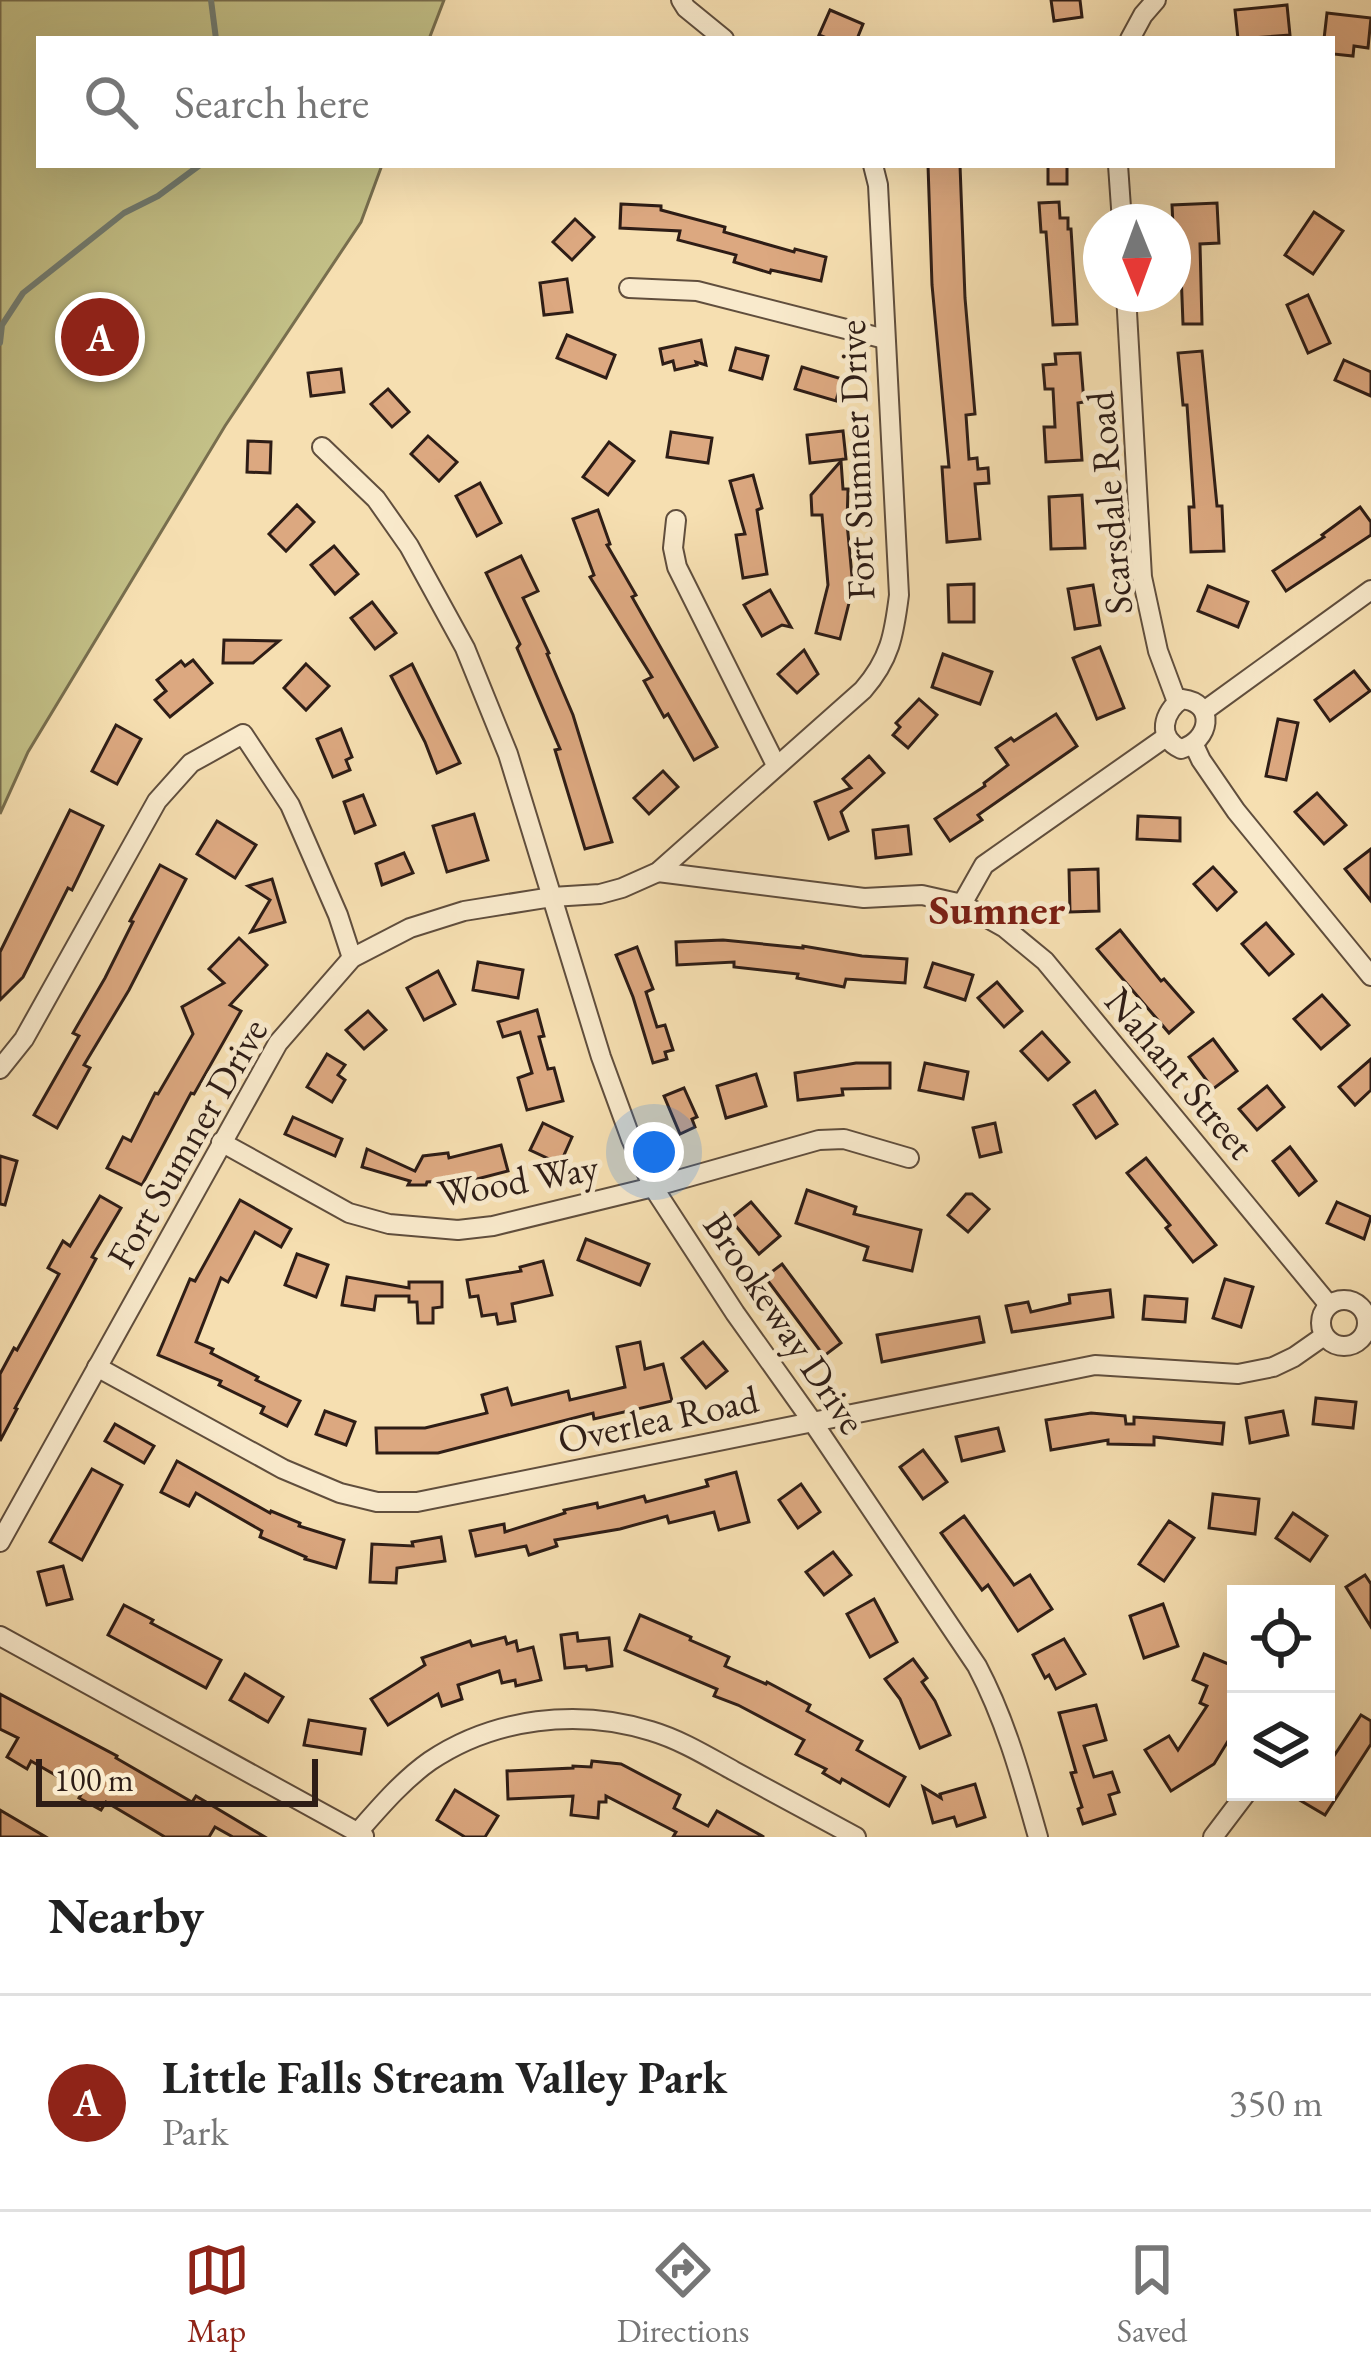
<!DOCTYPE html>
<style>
:root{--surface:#fff;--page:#f2f2f2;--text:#222;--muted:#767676;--line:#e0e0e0;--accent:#8f2418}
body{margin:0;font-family:"EB Garamond",serif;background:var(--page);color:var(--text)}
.controls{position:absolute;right:36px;bottom:36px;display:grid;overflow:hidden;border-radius:0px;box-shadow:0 12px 48px #0002}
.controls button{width:108px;height:108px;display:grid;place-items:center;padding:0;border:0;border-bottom:3px solid var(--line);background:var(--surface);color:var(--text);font:60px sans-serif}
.compass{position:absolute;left:1083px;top:204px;width:108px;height:108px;border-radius:50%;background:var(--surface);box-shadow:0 12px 48px #0002;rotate:179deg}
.scale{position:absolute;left:36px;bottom:30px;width:282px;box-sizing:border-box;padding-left:12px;border:6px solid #2e1d16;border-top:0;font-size:33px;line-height:42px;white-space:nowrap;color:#2e1d16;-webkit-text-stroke:9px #f9eacc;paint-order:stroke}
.you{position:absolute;left:654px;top:1152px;width:42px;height:42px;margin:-30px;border:9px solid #fff;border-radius:50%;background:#1a73e8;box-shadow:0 0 0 18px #1a73e833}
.badge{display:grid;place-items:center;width:78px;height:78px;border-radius:50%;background:var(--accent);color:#fff;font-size:39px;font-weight:700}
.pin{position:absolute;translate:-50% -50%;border:6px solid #fff;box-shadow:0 3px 12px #0006}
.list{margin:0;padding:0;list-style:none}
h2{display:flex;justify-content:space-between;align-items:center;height:156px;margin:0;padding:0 48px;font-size:51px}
h2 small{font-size:39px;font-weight:400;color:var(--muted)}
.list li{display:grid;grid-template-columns:78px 1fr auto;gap:36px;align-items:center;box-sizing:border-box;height:216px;padding:0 48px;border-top:3px solid var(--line)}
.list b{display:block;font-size:45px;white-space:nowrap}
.list p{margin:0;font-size:39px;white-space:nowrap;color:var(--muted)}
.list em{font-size:39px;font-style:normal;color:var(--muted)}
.icon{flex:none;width:66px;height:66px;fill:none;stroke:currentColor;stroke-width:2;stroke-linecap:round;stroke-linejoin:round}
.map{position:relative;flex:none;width:1371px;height:1837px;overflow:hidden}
.search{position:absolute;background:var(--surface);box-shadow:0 12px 48px #0002;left:36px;right:36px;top:36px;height:132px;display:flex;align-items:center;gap:30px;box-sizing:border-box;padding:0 42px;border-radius:0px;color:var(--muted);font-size:45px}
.sheet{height:372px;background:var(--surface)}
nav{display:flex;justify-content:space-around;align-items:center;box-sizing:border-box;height:168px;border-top:3px solid var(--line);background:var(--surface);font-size:33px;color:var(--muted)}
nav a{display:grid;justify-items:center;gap:6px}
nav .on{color:var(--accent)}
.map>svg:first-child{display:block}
.green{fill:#c3c087;stroke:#786e4e;stroke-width:3}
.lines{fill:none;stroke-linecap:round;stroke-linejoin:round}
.stream{stroke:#717c72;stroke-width:6}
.building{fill:#dca880;stroke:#2e1d16;stroke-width:3}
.minor-casing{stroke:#604e3d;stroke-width:22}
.minor{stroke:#f9eacc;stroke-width:18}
.labels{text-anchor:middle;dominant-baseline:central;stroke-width:10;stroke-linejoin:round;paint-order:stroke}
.street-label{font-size:39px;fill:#2e1d16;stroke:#f9eacc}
.neighbourhood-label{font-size:42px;font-weight:bold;fill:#7a1f14;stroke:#f9eacc}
</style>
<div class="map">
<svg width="1371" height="1837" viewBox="0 0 1371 1837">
<rect width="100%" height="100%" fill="#f6dfb1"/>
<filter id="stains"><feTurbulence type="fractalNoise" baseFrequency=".00167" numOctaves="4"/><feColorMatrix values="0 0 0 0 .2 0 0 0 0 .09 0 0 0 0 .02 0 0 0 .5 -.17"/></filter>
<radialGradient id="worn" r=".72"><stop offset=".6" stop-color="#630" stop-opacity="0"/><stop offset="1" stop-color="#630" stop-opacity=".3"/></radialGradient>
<polygon class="green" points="0,0 444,0 429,39 39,39 39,165 382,165 361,222 225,426 28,752 0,814"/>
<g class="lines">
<g class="stream">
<polyline points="211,0 216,39"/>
<polyline points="0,343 2,325 23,293 124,213 158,196 200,165"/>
</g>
</g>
<g class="building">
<polygon points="1051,0 1080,0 1082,17 1054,21"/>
<polygon points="1287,5 1290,35 1238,39 1235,10"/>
<polygon points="830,10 863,24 857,39 829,39 819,35"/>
<polygon points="1327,13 1371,18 1368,48 1354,46 1353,56 1333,54 1332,39 1324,39"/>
<polygon points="928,165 960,165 965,298 975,414 966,415 969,459 977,458 978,469 988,468 989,483 975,484 980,539 947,542 942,467 949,467 932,285"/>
<rect x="1048" y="165" width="19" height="19"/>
<polygon points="1059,202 1060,218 1068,218 1068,229 1071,229 1077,324 1053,325 1046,232 1041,232 1039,203"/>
<polygon points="1217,203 1219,243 1200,244 1202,324 1183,324 1180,245 1174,245 1172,205"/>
<polygon points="621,204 661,206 661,210 725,227 724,232 794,252 795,249 826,257 821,281 771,270 770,273 734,262 736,255 678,240 680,231 620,228"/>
<polygon points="1314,212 1343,231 1313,274 1285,255"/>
<polygon points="575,219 594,237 572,260 553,242"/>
<polygon points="567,279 572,312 544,315 540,283"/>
<polygon points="1308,295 1330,343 1308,353 1287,305"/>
<polygon points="567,335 615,355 606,378 557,358"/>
<polygon points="701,340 706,365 696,362 697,365 675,370 673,361 663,364 660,349"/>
<polygon points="736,348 768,356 762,379 730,370"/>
<polygon points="1202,351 1217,506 1222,506 1224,551 1191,552 1189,507 1194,507 1187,405 1183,405 1178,353"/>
<polygon points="1080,353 1084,402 1078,403 1082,460 1046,462 1044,427 1055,427 1053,389 1045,389 1043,365 1056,364 1055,354"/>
<polygon points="1344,360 1371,372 1371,396 1335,380"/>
<polygon points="802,367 842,379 836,401 795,389"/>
<polygon points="341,369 344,392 311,396 308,373"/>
<polygon points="388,389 409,412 392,427 371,404"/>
<polygon points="843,431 846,459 810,463 807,435"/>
<polygon points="671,432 712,438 708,463 667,457"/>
<polygon points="428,436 457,462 439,481 411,454"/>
<polygon points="248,441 271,442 270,473 247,472"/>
<polygon points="609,442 634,461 608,495 583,477"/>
<polygon points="841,461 843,489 848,489 847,523 853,587 840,639 816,633 828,585 822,515 812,515 811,495"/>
<polygon points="753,475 762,508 757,510 767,574 743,578 736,535 745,534 730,481"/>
<polygon points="480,483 501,523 477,536 456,496"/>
<polygon points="1082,495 1085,548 1051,549 1049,497"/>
<polygon points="297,505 314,522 286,551 269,534"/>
<polygon points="1360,507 1371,522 1371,535 1286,591 1273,571 1324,537 1322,535"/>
<polygon points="598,510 610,544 607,545 636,595 632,597 717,747 694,760 668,714 664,717 644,681 652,677 590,577 594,575 573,519"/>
<polygon points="334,546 358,574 335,594 311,565"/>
<polygon points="521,556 538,591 523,598 549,653 547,654 573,715 612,842 585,849 555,750 560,749 517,648 520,644 486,573"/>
<polygon points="974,584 974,622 949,622 948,585"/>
<polygon points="1093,585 1100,625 1075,629 1068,589"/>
<polygon points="1208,586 1248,602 1238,627 1198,611"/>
<polygon points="770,590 791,627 782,625 762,636 744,605"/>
<polygon points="372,602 396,633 375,649 351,618"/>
<polygon points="224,640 279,641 253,663 223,663"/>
<polygon points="1100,647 1124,708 1097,719 1073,658"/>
<polygon points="804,650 818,674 797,693 778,674"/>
<polygon points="943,654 992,672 980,704 932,687"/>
<polygon points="193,660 212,683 170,717 155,700 166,691 157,680 181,661 185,666"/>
<polygon points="306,664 329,686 306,710 284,688"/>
<polygon points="412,664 460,763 437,773 425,742 391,676"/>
<polygon points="1354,671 1370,691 1330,721 1315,700"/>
<polygon points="919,699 937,715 908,748 893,735 900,727 896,723"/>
<polygon points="1056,714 1077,746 978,815 982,820 950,841 935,819 985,786 984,783 1008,765 996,748 1011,738 1014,741"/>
<polygon points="1278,719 1298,723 1286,780 1266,776"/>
<polygon points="116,725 141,739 117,784 92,771"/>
<polygon points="341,729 352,757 346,760 350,770 333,777 317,739"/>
<polygon points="869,756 884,773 841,812 848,831 829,839 815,802 851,788 843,779"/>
<polygon points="663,771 678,787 649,814 634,798"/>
<polygon points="1317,793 1346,825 1324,844 1295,812"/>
<polygon points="363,795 375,825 355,833 344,802"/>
<polygon points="70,810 103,826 72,890 68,888 23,977 0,1000 0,952"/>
<polygon points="474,814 488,860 447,872 433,826"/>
<polygon points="1138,816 1180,818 1180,841 1137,839"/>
<polygon points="217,821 256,845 235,878 197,854"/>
<polygon points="908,826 911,854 876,858 873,830"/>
<polygon points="1371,849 1371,901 1345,869"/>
<polygon points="404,853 413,873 382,885 376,864"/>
<polygon points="160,865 186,879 129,990 84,1065 90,1068 57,1128 34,1115 79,1036 73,1033 105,978 133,922 130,921"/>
<polygon points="1213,867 1236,892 1217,910 1194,884"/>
<polygon points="1098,869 1099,911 1070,912 1069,870"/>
<polygon points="272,879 285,922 251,932 270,900 248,886"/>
<polygon points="1266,923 1293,954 1269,975 1242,944"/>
<polygon points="1120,930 1161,981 1164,979 1193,1012 1169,1033 1097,949"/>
<polygon points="239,938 267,965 230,1005 241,1011 194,1094 191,1093 142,1185 107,1168 123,1137 131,1141 155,1093 158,1094 193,1034 182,1007 224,983 209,969"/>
<polygon points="723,940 803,948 803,946 862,956 907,959 905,983 846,979 844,987 797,978 798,974 734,967 734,962 677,965 676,942"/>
<polygon points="637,947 653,989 646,992 657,1027 665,1025 673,1050 665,1052 667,1059 653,1063 633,997 616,955"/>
<polygon points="478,962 523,970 518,998 473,990"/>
<polygon points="933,963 973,975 965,1000 925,987"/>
<polygon points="438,971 455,1004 424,1020 407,988"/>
<polygon points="997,982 1022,1011 1004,1027 978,998"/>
<polygon points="1322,995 1349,1025 1321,1049 1294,1019"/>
<polygon points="537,1010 544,1036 539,1037 548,1069 554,1068 563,1101 527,1110 518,1078 532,1073 520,1032 503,1037 498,1022"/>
<polygon points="368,1011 386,1030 364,1049 346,1030"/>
<polygon points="1042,1032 1069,1062 1048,1080 1021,1051"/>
<polygon points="1213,1039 1237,1071 1213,1089 1189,1057"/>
<polygon points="327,1054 345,1065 338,1075 345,1080 332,1102 307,1087"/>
<polygon points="1371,1059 1371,1090 1355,1105 1339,1087"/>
<polygon points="856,1063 890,1063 890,1088 842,1089 843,1095 798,1100 795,1073"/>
<polygon points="925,1063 968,1072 963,1099 919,1090"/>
<polygon points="756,1074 766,1106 726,1118 717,1086"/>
<polygon points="1267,1086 1284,1107 1257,1130 1239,1109"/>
<polygon points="684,1088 697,1117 692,1119 695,1127 680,1134 664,1096"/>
<polygon points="1095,1091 1117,1124 1096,1138 1074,1105"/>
<polygon points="293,1117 342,1139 335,1156 285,1134"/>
<polygon points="543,1123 572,1137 560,1164 530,1150"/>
<polygon points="995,1123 1001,1152 980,1157 973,1128"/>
<polygon points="501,1145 508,1171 477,1179 427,1182 426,1185 408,1185 410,1181 362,1167 367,1149 415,1171 423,1156 448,1153 449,1158"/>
<polygon points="1290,1147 1316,1181 1299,1195 1273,1161"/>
<polygon points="0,1156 17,1161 5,1205 0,1204"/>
<polygon points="1146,1158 1216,1245 1193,1262 1166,1228 1170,1225 1127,1173"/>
<polygon points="807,1190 856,1207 854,1214 921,1230 912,1271 864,1260 868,1247 796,1223"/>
<polygon points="966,1194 972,1194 989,1209 968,1232 948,1215"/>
<polygon points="100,1196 121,1208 92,1257 96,1259 15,1408 17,1409 0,1441 0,1374 14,1348 17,1350 59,1274 48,1268 63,1241 70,1246"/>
<polygon points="240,1200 291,1229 281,1247 255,1232 228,1282 221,1278 196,1342 213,1349 211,1353 258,1377 256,1380 300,1401 287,1426 261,1413 264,1407 219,1385 221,1381 158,1355 190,1279 195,1281"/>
<polygon points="751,1202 780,1236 759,1254 730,1219"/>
<polygon points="1337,1202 1371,1217 1364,1239 1327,1223"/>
<polygon points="586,1239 649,1264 640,1285 578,1260"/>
<polygon points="297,1254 328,1265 316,1297 285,1285"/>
<polygon points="543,1261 552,1295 512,1304 515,1321 498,1324 496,1314 482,1316 478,1296 470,1297 467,1280 521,1271 520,1267"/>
<polygon points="782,1264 841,1343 824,1356 765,1277"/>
<polygon points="347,1277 409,1288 409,1282 442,1282 442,1307 433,1308 433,1323 418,1323 417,1302 409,1302 409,1296 376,1296 374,1310 342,1305"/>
<polygon points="1225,1279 1253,1287 1241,1327 1213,1318"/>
<polygon points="1110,1290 1113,1317 1012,1332 1006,1306 1028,1302 1031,1312 1070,1303 1069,1295"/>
<polygon points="1145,1296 1187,1299 1185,1322 1143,1319"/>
<polygon points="979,1317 984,1342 882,1362 877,1335"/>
<polygon points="640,1342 645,1369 663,1364 672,1401 594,1419 593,1413 438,1453 377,1453 376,1428 425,1428 487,1413 482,1395 507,1388 512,1405 568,1391 570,1400 625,1387 617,1347"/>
<polygon points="703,1342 727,1371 706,1388 682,1358"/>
<polygon points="1316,1398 1356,1402 1353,1428 1313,1424"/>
<polygon points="325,1411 355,1422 346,1445 316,1434"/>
<polygon points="1283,1411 1288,1435 1250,1443 1246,1418"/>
<polygon points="1091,1413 1125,1416 1126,1424 1134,1424 1134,1417 1224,1423 1222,1444 1154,1437 1154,1445 1108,1444 1108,1440 1051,1450 1046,1420"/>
<polygon points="115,1424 154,1446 144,1463 105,1441"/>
<polygon points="998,1428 1004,1451 962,1461 956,1437"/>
<polygon points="923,1450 947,1482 923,1499 900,1467"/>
<polygon points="177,1461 270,1513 271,1511 300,1523 299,1526 344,1540 336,1568 305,1559 306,1557 260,1537 262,1531 196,1493 189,1506 161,1492"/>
<polygon points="92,1469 122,1485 82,1560 50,1542"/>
<polygon points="736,1472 749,1522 719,1530 714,1512 669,1523 667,1516 620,1529 555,1540 557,1546 529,1555 526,1546 476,1556 470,1531 504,1524 505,1532 565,1513 564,1510 597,1503 598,1508 644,1496 646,1502 708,1486 706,1480"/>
<polygon points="801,1484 820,1512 798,1528 779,1500"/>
<polygon points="1213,1494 1259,1499 1255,1534 1209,1528"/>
<polygon points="1293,1513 1327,1536 1310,1561 1276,1538"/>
<polygon points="964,1516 1014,1585 1030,1575 1052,1609 1018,1631 988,1585 982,1590 941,1533"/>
<polygon points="1169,1521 1194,1538 1164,1581 1139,1564"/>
<polygon points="441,1537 445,1561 397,1568 396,1583 370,1582 372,1544 413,1546 412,1542"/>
<polygon points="833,1552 851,1575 824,1595 806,1572"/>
<polygon points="63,1566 72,1599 47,1605 38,1572"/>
<polygon points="1365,1575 1371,1584 1371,1627 1346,1587"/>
<polygon points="874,1599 897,1642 870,1657 847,1614"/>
<polygon points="1163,1604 1178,1646 1144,1658 1130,1616"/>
<polygon points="124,1605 153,1620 151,1623 221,1660 206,1688 108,1635"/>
<polygon points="640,1615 691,1637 690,1640 729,1657 725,1666 766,1684 767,1682 810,1705 807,1711 862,1741 857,1750 905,1777 889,1806 842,1779 840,1783 823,1773 826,1769 796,1754 804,1740 738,1705 714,1696 717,1689 625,1650"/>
<polygon points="577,1633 578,1641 609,1638 612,1666 587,1670 586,1666 565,1668 561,1635"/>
<polygon points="505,1637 507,1644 516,1641 518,1651 533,1647 541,1680 516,1686 515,1680 502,1683 499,1671 458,1685 462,1699 442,1706 438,1694 388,1725 371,1699 425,1665 422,1658 470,1641 472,1646"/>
<polygon points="1064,1639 1085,1674 1056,1689 1049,1675 1045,1678 1033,1655"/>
<polygon points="1204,1654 1236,1667 1236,1728 1214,1764 1171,1791 1145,1750 1169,1736 1178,1750 1207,1706 1200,1703 1207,1686 1193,1680"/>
<polygon points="913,1659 927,1678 922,1682 935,1701 950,1735 920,1748 900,1699 885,1679"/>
<polygon points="245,1674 283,1697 268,1722 230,1700"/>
<polygon points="0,1694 117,1756 116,1758 192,1802 196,1796 265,1837 233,1837 215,1827 209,1837 165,1837 106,1802 101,1810 79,1798 83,1791 31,1761 27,1769 7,1757 18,1738 0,1729"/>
<polygon points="1096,1705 1106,1740 1084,1746 1094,1777 1112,1772 1119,1792 1109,1795 1115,1814 1083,1824 1078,1809 1082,1807 1071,1773 1076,1772 1059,1713"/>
<polygon points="1361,1715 1371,1721 1371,1744 1325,1815 1286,1792 1326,1792 1326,1768"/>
<polygon points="309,1720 365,1729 361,1754 304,1745"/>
<polygon points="592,1761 621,1764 680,1795 674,1808 708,1826 717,1811 764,1837 673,1837 676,1832 606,1796 606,1802 599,1802 598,1818 571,1815 573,1796 508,1799 507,1771 573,1768 573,1766 591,1767"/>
<polygon points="975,1784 985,1817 957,1826 954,1817 933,1823 923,1787 941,1798 940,1794"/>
<polygon points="455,1790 498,1816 485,1837 465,1837 437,1820"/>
<polygon points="0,1810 46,1837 0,1837"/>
</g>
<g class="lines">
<defs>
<g id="minor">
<polyline points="681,0 686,8 724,39"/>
<polyline points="1130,39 1143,15 1156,0"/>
<polyline points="1118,165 1122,222"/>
<polyline points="629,288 697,291 885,339"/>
<polyline points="1126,294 1142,577 1158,651 1177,702"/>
<path d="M322,447L376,499L409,546L465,648L508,754L601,1057L631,1139L653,1187L735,1313L812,1421L977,1666C1006,1721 1021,1777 1038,1837"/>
<polyline points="676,520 673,548 677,567 776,765"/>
<path d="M1182,699C1217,703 1210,741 1181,749C1156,738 1163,712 1182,699Z"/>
<polyline points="1204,711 1371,590"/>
<polyline points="1194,745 1201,760 1236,811 1371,976"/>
<polyline points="658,872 864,898 922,895 962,904 984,865 1166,737"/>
<polyline points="962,904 1005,928 1045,961 1329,1305"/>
<polyline points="0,1069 24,1039 157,801 191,763 243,734 290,805 338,915 352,958"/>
<polyline points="221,1142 349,1213 389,1224 458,1230 493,1226 653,1187 819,1140 844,1139 909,1158"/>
<circle cx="1344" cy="1323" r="23"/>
<polyline points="97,1367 283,1469 340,1493 377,1502 417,1502 1095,1365 1238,1374 1273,1367 1294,1357 1324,1336"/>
<path d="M0,1542L278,1043L352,958L410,928L464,911L552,897L600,894L622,888L658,872L863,690C890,659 894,635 899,595L878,185L873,165"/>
<polyline points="0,1636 364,1836"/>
<path d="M358,1832C380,1807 403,1780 430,1761C494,1718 578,1708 651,1731C681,1740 707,1756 734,1771C775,1793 815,1815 856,1837"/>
<polyline points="1213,1837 1247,1792"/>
</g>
</defs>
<use href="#minor" class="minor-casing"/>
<use href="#minor" class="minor"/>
</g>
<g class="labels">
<g class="street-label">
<text transform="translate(856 460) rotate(-92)">Fort Sumner Drive</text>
<text transform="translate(1109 503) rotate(-95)">Scarsdale Road</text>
<text transform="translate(1180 1073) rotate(50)">Nahant Street</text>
<text transform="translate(187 1143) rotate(-60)">Fort Sumner Drive</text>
<text transform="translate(518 1180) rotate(-10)">Wood Way</text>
<text transform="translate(785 1323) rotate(56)">Brookeway Drive</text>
<text transform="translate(658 1419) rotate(-12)">Overlea Road</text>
</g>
<g class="neighbourhood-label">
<text x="997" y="909">Sumner</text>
</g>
</g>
<rect width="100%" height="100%" filter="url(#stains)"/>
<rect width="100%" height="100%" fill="url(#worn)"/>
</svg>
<div class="controls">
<button><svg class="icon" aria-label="locate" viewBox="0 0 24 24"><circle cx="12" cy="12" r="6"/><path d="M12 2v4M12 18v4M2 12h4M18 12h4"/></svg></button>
<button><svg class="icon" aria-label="layers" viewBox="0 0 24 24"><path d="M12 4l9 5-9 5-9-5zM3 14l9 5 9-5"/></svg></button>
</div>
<svg class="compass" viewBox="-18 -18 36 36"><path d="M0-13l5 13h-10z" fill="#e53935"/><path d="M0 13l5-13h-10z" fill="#767676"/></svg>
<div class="scale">100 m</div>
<div class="you"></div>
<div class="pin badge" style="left:100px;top:337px">A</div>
<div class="search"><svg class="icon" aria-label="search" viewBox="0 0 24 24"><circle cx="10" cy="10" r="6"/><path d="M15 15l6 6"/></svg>Search here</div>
</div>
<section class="sheet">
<h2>Nearby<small></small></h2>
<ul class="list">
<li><span class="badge">A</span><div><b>Little Falls Stream Valley Park</b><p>Park</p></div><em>350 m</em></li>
</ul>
</section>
<nav>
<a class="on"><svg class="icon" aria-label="map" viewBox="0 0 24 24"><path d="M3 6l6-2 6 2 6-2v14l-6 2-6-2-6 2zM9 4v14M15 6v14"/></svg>Map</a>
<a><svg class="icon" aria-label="directions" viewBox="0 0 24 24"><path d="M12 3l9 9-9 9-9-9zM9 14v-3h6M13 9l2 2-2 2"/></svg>Directions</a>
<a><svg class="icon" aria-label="saved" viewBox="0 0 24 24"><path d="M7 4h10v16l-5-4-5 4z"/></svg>Saved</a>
</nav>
